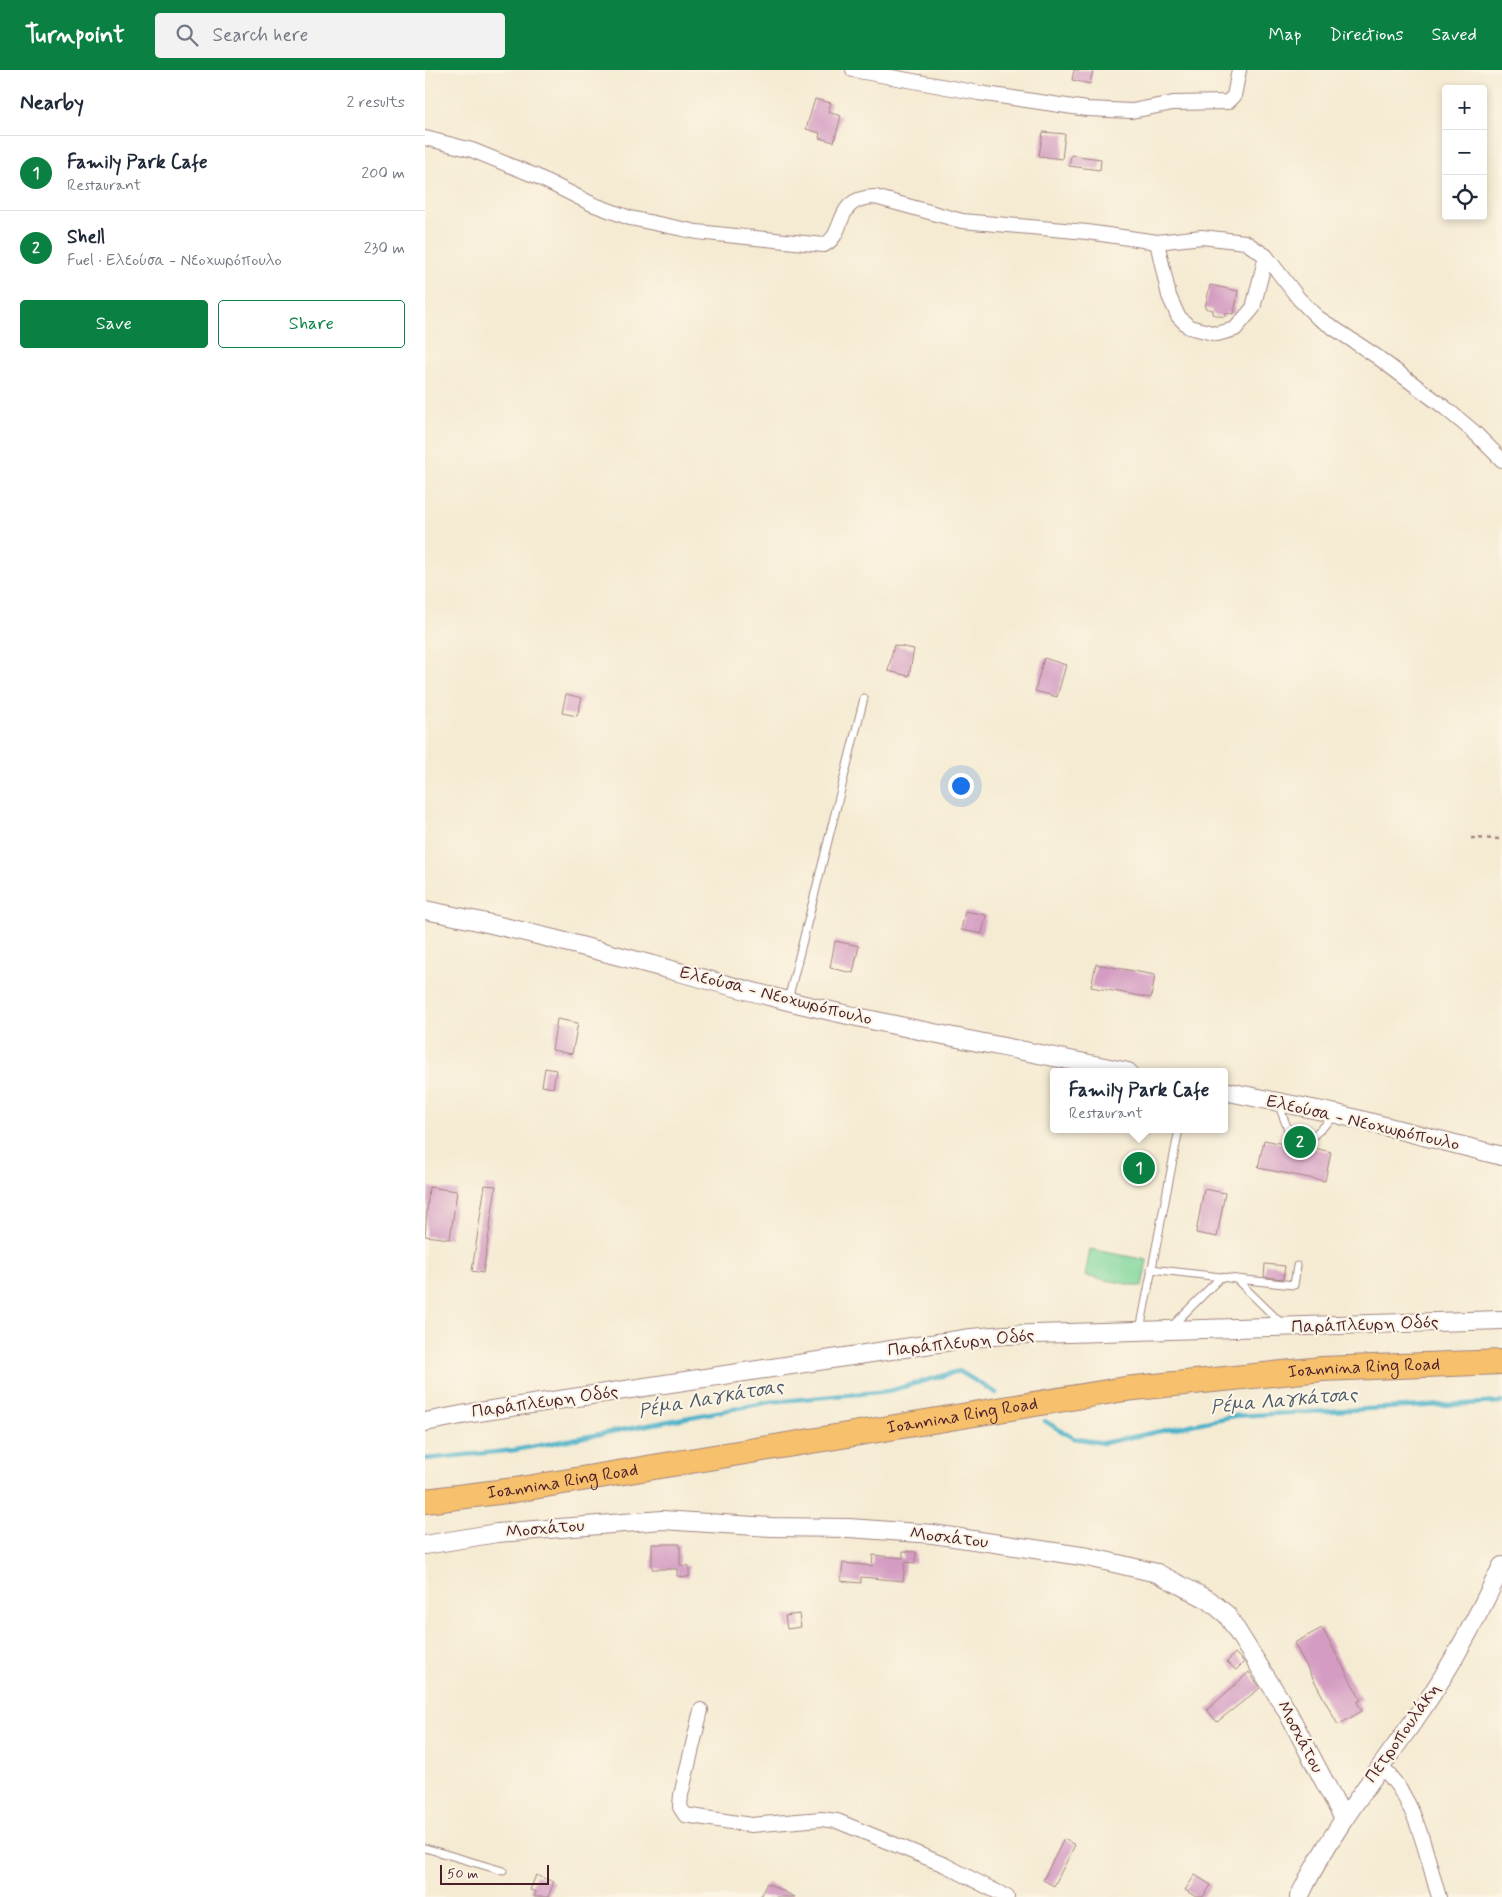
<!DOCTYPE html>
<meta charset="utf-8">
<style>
:root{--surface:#fff;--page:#f2f2f3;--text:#1f2937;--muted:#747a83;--line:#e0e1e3;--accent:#0b8043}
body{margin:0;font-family:Mynerve,sans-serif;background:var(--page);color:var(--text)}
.controls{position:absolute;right:15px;top:15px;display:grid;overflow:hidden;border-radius:5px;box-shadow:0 2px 8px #0003}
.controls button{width:45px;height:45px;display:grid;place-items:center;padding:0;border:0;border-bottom:1px solid var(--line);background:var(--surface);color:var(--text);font:25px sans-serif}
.scale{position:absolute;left:15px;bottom:12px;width:109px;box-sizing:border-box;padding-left:5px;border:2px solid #4a1f2b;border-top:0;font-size:14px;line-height:18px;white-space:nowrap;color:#4a1f2b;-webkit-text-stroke:4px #fcf5e5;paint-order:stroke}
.you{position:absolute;left:535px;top:715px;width:18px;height:18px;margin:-12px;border:4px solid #fff;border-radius:50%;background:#1a73e8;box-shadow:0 0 0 8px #1a73e833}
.badge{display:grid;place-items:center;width:32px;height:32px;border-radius:50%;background:var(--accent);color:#fff;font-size:16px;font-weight:700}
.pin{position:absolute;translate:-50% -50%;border:2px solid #fff;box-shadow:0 1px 5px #0006}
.popup{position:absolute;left:625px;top:998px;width:178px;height:65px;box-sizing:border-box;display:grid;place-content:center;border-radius:5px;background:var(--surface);filter:drop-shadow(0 1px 4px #0005);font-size:16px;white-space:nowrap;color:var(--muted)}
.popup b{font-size:19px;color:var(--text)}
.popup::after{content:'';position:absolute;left:50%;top:100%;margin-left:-10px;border:10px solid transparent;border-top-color:var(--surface)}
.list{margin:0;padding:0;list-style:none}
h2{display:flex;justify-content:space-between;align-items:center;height:65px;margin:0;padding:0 20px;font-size:21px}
h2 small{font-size:16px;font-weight:400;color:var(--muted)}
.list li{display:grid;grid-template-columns:32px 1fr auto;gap:15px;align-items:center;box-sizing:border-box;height:75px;padding:0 20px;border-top:1px solid var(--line)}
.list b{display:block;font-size:19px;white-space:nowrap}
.list p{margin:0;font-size:16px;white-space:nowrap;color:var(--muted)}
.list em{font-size:16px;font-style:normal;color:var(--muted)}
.actions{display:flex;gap:10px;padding:15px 20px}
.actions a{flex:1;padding:11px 0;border:1px solid var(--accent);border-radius:5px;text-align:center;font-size:18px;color:var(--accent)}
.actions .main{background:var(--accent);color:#fff}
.icon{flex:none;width:28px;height:28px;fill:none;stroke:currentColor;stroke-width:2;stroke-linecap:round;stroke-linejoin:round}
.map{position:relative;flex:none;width:1077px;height:1827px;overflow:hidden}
header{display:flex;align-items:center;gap:30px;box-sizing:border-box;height:70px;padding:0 25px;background:var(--accent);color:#fff}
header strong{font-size:24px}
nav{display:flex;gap:28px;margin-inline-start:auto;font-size:18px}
.search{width:350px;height:45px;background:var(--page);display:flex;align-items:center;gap:12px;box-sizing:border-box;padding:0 18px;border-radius:5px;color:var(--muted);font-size:19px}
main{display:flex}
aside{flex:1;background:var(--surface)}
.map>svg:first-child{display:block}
.green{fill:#7fd69b;stroke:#647a63}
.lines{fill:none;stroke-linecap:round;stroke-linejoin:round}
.stream{stroke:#49b1c8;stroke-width:4.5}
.building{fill:#d49cc2}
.service-casing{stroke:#a0857f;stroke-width:9}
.minor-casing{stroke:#a0857f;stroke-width:16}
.tertiary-casing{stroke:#a0857f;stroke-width:20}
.trunk-casing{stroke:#a0857f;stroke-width:26}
.path{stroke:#a0857f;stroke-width:2.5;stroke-dasharray:4 4;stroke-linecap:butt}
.service{stroke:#fff;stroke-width:7}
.minor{stroke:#fff;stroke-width:14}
.tertiary{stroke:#fff;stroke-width:18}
.trunk{stroke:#f7c06c;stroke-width:24}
.labels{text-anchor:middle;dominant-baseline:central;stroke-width:4.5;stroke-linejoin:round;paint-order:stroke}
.street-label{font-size:18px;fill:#4a1f2b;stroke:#fcf5e5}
.water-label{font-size:19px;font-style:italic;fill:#4a596a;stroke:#fcf5e5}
</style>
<header>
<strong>Turnpoint</strong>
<div class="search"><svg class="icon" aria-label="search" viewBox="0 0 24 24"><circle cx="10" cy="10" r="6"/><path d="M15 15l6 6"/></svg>Search here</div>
<nav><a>Map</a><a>Directions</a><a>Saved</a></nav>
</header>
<main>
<aside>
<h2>Nearby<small>2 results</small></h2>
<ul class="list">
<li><span class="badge">1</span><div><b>Family Park Cafe</b><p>Restaurant</p></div><em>200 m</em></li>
<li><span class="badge">2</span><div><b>Shell</b><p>Fuel · Ελεούσα - Νεοχωρόπουλο</p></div><em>230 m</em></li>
</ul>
<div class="actions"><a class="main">Save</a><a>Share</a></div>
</aside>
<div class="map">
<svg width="1077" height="1827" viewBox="0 0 1077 1827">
<rect width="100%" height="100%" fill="#fcf5e5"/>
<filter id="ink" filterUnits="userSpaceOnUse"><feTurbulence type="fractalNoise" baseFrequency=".02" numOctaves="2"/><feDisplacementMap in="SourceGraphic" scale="10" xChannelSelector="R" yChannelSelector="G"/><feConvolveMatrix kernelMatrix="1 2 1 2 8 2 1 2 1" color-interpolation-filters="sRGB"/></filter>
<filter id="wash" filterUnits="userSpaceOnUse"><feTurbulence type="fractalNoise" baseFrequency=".0096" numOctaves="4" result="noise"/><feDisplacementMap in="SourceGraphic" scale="20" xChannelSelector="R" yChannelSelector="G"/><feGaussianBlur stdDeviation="1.12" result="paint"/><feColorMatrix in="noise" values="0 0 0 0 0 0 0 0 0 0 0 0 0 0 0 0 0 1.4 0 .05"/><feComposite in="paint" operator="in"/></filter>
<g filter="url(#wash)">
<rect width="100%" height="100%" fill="#f5ebd3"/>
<polygon class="green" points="665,1179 722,1190 717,1217 660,1206"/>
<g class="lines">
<g class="stream">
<polyline points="620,1351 648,1368 678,1373 809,1346 1077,1332"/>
<polyline points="0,1389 90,1380 345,1332 464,1321 534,1301 571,1323"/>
</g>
</g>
<g id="blocks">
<g class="building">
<polygon points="649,0 668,0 665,14 647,10"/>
<polygon points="390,29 406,33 403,42 416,46 409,72 394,68 395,63 381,59"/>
<polygon points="618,62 640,64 637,89 614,86"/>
<polygon points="646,85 676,89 675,100 644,96"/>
<polygon points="785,215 813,221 809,244 800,243 799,247 787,244 788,240 780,238"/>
<polygon points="469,575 489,579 484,606 463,601"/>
<polygon points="619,588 641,595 632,627 610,621"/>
<polygon points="141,624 157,628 152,646 137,643"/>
<polygon points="540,841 561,845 557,864 536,860"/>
<polygon points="410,871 434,876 428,903 405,898"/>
<polygon points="671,894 730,905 726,928 666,917"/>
<polygon points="132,949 153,953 147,984 127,980"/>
<polygon points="120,998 131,1000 128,1018 117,1016"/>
<polygon points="839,1070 864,1075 865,1070 886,1074 885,1077 906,1082 900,1111 833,1098"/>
<polygon points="60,1115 71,1116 58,1203 47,1201"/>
<polygon points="4,1117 32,1121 25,1169 0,1166"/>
<polygon points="779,1119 800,1123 792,1167 771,1163"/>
<polygon points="840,1194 860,1196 858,1209 839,1207"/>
<polygon points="227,1474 255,1474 255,1495 264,1496 264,1507 252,1506 252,1499 227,1499"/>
<polygon points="478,1481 491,1482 490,1493 480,1492 478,1511 436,1507 436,1513 416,1511 418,1493 447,1496 448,1485 478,1488"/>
<polygon points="374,1544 376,1557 362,1559 360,1546"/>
<polygon points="897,1558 936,1630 932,1632 937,1641 913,1655 869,1573"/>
<polygon points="810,1583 819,1592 811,1600 802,1592"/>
<polygon points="824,1602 835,1618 792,1652 782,1640"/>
<polygon points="639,1769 650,1775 629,1816 618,1810"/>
<polygon points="111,1805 129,1812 123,1827 109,1827 111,1822 105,1820"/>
<polygon points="770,1805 786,1815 778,1827 771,1827 760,1820"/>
<polygon points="342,1813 370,1827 335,1827"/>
</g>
</g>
</g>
<g filter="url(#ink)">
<use href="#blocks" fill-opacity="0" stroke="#a0857f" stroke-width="1"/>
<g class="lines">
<defs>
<g id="service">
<polyline points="363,930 439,628"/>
<polyline points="853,1033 865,1065 885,1069 910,1046"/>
<polyline points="726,1199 796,1207"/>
<polyline points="811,1209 869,1215 872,1196"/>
<polyline points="746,1257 796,1207 811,1209 856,1253"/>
<polyline points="715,1260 754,1059"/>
<polyline points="0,1778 78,1801"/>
</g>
<g id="minor">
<polyline points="428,0 554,23 662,39 707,41 748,33 803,32 809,26 814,0"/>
<path d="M0,68L47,80L111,106L167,134L205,148L272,162L399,175C423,163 407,128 450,127L537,151L662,162L732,172L777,167L820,172L841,186L874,229L892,247L951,286L1019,337L1048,361L1077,390"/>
<polyline points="732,172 744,226 753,246 764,257 792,264 810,259 828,238 841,186"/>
<polyline points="276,1640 256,1725 255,1737 260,1745 326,1755 396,1749 412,1751 520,1795 582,1827"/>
<path d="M955,1696C992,1729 1000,1782 1014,1827"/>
</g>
<g id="tertiary">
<path d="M0,840C123,864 242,900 363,931C476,959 590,978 703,1002"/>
<polyline points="799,1021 912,1044 1077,1086"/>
<polyline points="0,1352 47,1343 546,1268 580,1265 1077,1250"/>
<polyline points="0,1475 72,1463 237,1450 346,1457 424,1458 508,1464 663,1487 732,1503 784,1530 802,1545 861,1639 918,1747"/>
<path d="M874,1827C907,1758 954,1701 997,1639C1028,1594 1053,1545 1077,1496"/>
</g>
<g id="trunk">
<path id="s1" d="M0,1431L90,1420L700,1319L897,1299L1077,1292"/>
</g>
</defs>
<use href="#service" class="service-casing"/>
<use href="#minor" class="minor-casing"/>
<use href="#tertiary" class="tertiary-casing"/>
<use href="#trunk" class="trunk-casing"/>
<polyline class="path" points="1046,768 1077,769"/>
<use href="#service" class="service"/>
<use href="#minor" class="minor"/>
<use href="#tertiary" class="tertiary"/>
<use href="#trunk" class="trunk"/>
</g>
</g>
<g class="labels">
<g class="street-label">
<text transform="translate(351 926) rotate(14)">Ελεούσα - Νεοχωρόπουλο</text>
<text transform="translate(938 1053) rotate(13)">Ελεούσα - Νεοχωρόπουλο</text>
<text transform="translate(940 1255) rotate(-2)">Παράπλευρη Οδός</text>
<text transform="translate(536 1273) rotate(-6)">Παράπλευρη Οδός</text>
<text stroke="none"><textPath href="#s1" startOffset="949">Ioannina Ring Road</textPath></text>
<text transform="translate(120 1332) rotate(-8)">Παράπλευρη Οδός</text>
<text stroke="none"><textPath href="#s1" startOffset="544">Ioannina Ring Road</textPath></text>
<text stroke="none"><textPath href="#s1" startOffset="139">Ioannina Ring Road</textPath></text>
<text transform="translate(120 1459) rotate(-5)">Μοσχάτου</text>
<text transform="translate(524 1468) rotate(7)">Μοσχάτου</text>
<text transform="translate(978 1663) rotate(-55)">Πετροπουλάκη</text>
<text transform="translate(875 1667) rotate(62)">Μοσχάτου</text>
</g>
<g class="water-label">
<text transform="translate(286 1329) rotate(-10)">Ρέμα Λαγκάτσας</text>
<text transform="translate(859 1331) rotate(-5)">Ρέμα Λαγκάτσας</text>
</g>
</g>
</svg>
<div class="controls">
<button>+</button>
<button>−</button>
<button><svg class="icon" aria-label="locate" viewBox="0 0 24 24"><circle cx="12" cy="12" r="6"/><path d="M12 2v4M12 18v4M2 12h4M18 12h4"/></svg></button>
</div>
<div class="scale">50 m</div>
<div class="you"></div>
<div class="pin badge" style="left:714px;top:1098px">1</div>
<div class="popup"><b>Family Park Cafe</b>Restaurant</div>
<div class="pin badge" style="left:875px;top:1072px">2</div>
</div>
</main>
